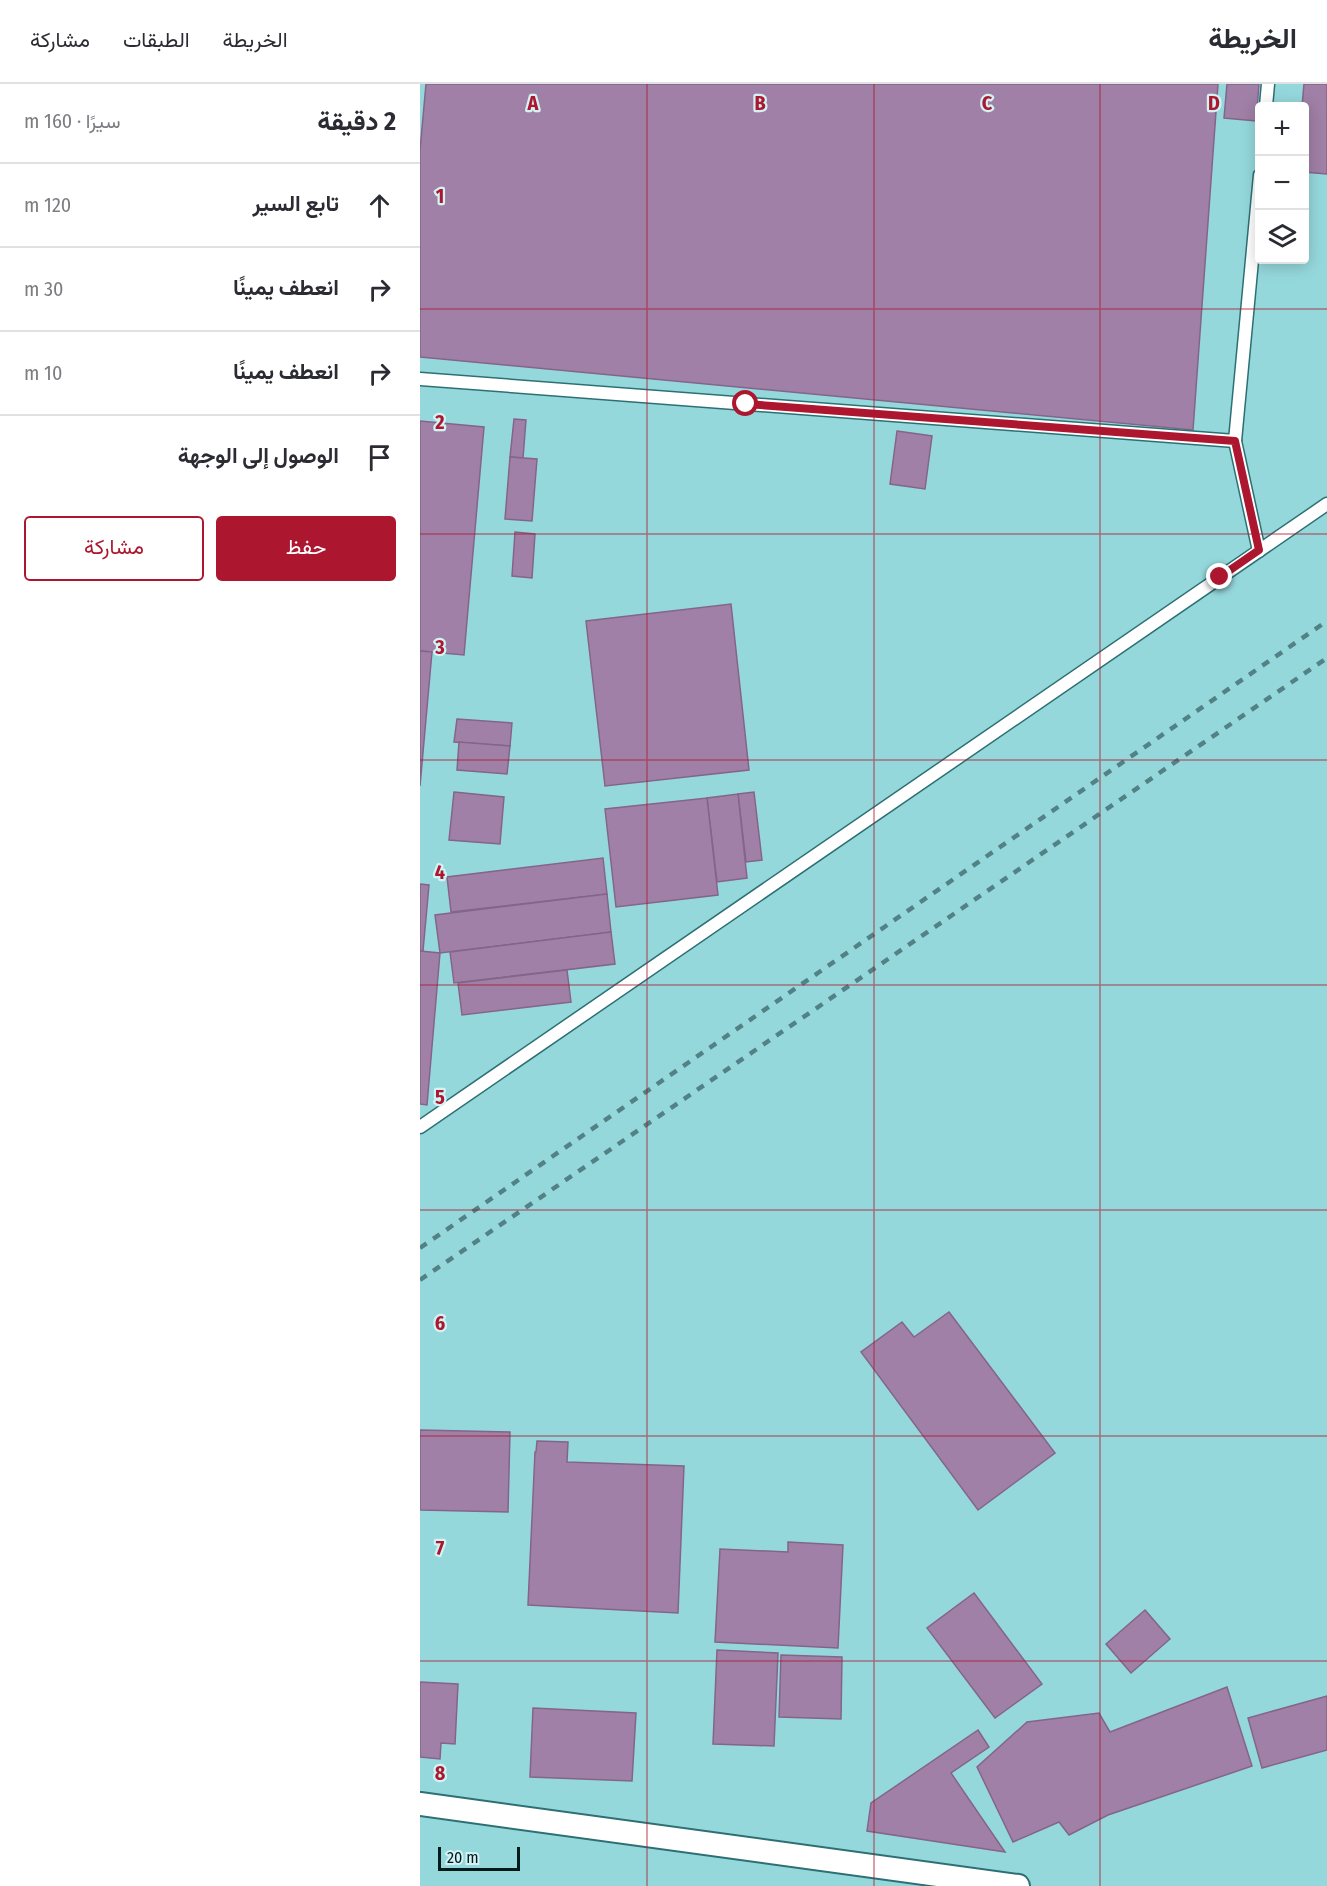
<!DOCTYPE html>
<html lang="ar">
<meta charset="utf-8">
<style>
:root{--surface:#fff;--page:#f2f2f3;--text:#2b2b33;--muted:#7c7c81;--line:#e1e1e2;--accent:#ac172f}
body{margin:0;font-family:"Fira Sans Condensed",Vazirmatn,sans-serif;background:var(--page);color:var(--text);direction:rtl}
.controls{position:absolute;right:18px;top:18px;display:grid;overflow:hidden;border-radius:6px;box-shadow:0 3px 15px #0003}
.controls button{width:54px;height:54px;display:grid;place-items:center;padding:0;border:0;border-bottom:2px solid var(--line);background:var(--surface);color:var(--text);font:30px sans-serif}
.scale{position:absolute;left:18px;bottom:15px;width:82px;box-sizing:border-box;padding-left:6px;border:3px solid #011b1d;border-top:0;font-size:16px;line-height:21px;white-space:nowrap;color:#011b1d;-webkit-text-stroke:4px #d2f2f4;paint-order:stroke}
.stop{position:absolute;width:18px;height:18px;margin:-14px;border:4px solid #ac172f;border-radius:50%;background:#fff}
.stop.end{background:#ac172f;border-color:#fff;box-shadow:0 2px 6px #0008}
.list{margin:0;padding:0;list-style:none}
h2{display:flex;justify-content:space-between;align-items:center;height:78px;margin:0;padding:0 24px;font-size:26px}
h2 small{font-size:20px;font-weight:400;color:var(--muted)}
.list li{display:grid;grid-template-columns:39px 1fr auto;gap:18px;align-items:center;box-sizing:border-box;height:84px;padding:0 24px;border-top:2px solid var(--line)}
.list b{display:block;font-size:22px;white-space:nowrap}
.list em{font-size:20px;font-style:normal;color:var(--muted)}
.actions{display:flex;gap:12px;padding:18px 24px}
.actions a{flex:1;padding:14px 0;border:2px solid var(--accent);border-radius:6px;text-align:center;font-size:21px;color:var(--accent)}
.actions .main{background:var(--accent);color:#fff}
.icon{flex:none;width:33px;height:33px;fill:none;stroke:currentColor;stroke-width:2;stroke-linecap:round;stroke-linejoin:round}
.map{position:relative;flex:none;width:907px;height:1802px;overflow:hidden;direction:ltr}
header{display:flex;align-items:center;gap:36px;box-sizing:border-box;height:84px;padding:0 30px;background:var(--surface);border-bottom:2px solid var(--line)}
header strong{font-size:28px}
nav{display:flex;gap:33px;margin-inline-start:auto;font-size:21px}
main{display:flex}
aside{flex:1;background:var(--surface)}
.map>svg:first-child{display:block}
.building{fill:#a080a6;stroke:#84658a;stroke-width:1.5}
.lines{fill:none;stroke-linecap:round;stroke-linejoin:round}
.lane-casing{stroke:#2d7074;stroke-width:15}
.street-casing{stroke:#2d7074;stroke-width:26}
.lane{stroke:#fff;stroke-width:12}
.street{stroke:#fff;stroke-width:22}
.rail{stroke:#528285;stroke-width:4.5;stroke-dasharray:8 8;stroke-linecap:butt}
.route{stroke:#ac172f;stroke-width:8}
.grid{fill:none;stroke:#ac172f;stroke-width:1.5;stroke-opacity:0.55}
.grid-label{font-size:20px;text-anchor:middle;font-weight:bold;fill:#ac172f;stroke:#d2f2f4;stroke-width:4.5;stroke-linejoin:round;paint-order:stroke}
</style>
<header>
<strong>الخريطة</strong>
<nav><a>الخريطة</a><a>الطبقات</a><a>مشاركة</a></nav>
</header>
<main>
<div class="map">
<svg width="907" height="1802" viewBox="0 0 907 1802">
<rect width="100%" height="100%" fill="#95d8dc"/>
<g class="building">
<polygon points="6,0 798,0 773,346 0,273 0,66"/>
<polygon points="807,0 839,0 836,37 804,34"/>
<polygon points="884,0 907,0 907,90 884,88 884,22 882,22"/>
<polygon points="94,335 106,336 103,374 90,373"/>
<polygon points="0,337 64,343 44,571 0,567"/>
<polygon points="477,347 512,352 505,405 470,400"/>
<polygon points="90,373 117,375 112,437 85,435"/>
<polygon points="95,448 115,450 112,494 92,492"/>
<polygon points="311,520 329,686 185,702 166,537"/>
<polygon points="0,567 12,568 0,702"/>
<polygon points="37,635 92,639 90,662 34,658"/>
<polygon points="39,658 90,662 87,690 37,686"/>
<polygon points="34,708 84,713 80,760 29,756"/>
<polygon points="334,708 342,776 326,778 318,710"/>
<polygon points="318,710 327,794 297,798 287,714"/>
<polygon points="287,714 298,811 196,823 185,725"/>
<polygon points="183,774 187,810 31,828 27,793"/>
<polygon points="0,800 9,801 3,867 0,867"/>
<polygon points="187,810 191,848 20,869 15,831"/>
<polygon points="191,848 195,880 34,899 30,868"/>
<polygon points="0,867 20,869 7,1021 0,1020"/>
<polygon points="147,886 151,918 42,931 38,899"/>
<polygon points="529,1228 635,1369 558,1426 441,1268 482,1238 494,1253"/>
<polygon points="0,1346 90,1348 88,1428 0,1426"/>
<polygon points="117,1357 148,1358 147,1378 264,1382 258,1529 108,1521 115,1368 116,1368"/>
<polygon points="368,1458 423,1461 418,1564 295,1558 300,1465 368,1468"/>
<polygon points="554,1509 622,1600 575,1634 507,1544"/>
<polygon points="725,1526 750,1555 711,1589 686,1560"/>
<polygon points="297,1566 358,1569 354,1662 293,1660"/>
<polygon points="361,1571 422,1573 421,1635 359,1633"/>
<polygon points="0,1598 38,1600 35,1660 21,1659 20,1675 0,1673"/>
<polygon points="807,1603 832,1682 688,1731 649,1751 639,1738 593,1758 557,1683 607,1638 679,1629 690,1648"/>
<polygon points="907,1612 907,1666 842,1684 828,1634"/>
<polygon points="113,1624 216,1629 212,1697 110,1693"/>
<polygon points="558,1646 569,1663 531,1689 585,1768 447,1747 451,1719"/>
</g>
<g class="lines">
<defs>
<g id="lane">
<polyline points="846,22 848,0"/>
<polyline points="0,295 815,357 840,91"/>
<polyline points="815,357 839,467"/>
<polyline points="0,1043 907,420"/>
</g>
<polyline id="street" points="0,1720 598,1802"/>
</defs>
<use href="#lane" class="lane-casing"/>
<use href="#street" class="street-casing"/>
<use href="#lane" class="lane"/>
<use href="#street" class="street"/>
<g class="rail">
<polyline points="0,1164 907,537"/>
<polyline points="0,1196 907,574"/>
</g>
</g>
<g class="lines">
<polyline class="route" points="326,320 815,357 839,466 800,493"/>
</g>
<path class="grid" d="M227,0V1802M454,0V1802M680,0V1802M0,225H907M0,450H907M0,676H907M0,901H907M0,1126H907M0,1352H907M0,1577H907"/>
<g class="grid-label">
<text x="113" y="26">A</text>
<text x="340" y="26">B</text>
<text x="567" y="26">C</text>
<text x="794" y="26">D</text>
<text x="20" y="119">1</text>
<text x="20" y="345">2</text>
<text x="20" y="570">3</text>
<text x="20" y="795">4</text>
<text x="20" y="1020">5</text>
<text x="20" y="1246">6</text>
<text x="20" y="1471">7</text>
<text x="20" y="1696">8</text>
</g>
</svg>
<div class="controls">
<button>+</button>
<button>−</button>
<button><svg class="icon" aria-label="layers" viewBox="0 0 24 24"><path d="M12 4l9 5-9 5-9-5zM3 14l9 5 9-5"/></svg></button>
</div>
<div class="scale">20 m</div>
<div class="stop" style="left:326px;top:320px"></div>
<div class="stop end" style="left:800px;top:493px"></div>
</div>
<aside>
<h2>2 دقيقة<small>سيرًا · 160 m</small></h2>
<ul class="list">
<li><svg class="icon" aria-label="ahead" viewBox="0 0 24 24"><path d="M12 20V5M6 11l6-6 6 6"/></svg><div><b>تابع السير</b></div><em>120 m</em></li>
<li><svg class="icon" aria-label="right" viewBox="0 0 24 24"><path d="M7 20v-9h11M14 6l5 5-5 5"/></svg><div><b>انعطف يمينًا</b></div><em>30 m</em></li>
<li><svg class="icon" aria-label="right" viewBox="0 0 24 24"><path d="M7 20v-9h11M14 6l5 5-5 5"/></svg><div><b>انعطف يمينًا</b></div><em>10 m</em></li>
<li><svg class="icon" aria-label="arrive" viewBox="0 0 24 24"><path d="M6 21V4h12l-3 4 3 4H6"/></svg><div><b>الوصول إلى الوجهة</b></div></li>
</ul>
<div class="actions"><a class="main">حفظ</a><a>مشاركة</a></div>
</aside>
</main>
